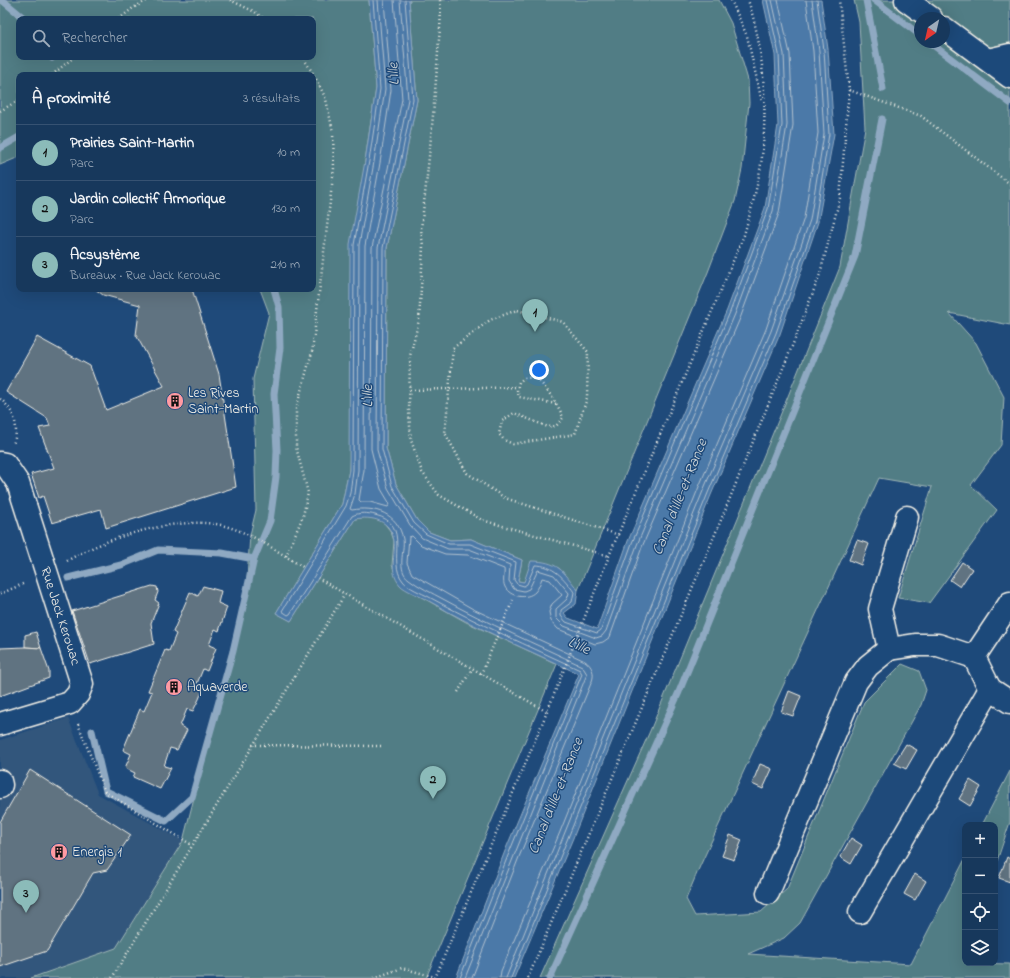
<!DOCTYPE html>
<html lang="fr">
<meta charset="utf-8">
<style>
:root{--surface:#17385c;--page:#244365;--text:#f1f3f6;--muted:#9eacbb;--line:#365272;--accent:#8bbbb9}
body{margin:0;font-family:"Indie Flower",sans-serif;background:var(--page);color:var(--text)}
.controls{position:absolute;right:12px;bottom:12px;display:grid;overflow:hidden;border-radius:8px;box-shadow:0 4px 16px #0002}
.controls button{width:36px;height:36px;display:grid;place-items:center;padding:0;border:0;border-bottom:1px solid var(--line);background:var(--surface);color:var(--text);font:20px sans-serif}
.compass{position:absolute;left:914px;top:12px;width:36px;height:36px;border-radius:50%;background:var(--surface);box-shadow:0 4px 16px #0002;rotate:214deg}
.you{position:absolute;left:539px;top:370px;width:14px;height:14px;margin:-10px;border:3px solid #fff;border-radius:50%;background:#1a73e8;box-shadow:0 0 0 6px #1a73e833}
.badge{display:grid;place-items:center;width:26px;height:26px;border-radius:50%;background:var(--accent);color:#111;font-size:13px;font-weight:700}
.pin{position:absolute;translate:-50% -33px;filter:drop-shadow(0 1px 2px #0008)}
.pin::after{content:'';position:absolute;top:21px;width:14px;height:12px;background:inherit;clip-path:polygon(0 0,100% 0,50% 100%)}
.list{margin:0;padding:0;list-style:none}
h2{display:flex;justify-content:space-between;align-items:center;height:52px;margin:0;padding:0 16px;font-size:17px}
h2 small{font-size:13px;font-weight:400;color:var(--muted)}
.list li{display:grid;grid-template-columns:26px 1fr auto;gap:12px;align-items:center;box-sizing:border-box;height:56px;padding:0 16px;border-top:1px solid var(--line)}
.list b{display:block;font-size:15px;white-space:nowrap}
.list p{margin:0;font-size:13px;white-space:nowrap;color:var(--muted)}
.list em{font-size:13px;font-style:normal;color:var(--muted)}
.icon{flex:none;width:22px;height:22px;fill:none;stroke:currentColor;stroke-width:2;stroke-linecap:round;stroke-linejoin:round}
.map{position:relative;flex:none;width:1010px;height:978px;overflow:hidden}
.search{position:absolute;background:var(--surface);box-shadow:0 4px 16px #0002;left:16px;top:16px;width:300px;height:44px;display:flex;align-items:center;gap:10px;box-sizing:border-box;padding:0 14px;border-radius:8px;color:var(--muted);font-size:15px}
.panel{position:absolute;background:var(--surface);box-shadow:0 4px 16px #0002;left:16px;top:72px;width:300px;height:220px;border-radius:8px}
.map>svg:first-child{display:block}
.built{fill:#32567c}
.green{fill:#517d85;stroke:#a2b7b6;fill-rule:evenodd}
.water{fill:#4c79a8;stroke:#8fa9c2}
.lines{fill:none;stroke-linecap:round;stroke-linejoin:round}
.shore{stroke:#b1c1ce;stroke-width:1}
.stream{stroke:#8fa9c2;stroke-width:7}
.building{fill:#607381;stroke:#f4f1e8}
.minor-casing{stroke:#f4f1e8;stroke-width:25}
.path{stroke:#f4f1e8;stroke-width:2.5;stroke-dasharray:1 3;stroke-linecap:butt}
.minor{stroke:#1f4a7a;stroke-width:22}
.labels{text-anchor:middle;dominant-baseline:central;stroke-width:3;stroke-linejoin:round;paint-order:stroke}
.poi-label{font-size:14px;fill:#f4f1e8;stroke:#1f4a7a;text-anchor:start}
.street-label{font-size:14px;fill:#f4f1e8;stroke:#1f4a7a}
.water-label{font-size:15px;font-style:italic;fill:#dbdfde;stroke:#1f4a7a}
</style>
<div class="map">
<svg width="1010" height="978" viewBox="0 0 1010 978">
<rect width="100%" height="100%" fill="#1f4a7a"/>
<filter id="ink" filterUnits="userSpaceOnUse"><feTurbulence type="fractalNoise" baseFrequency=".025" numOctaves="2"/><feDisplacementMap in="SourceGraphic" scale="8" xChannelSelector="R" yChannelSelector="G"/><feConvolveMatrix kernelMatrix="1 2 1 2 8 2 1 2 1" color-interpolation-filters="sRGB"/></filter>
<g filter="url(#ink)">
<polygon class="built" points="68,718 98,794 183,841 116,948 31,978 0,978 0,740"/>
<g class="green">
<path d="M0,0H369L376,88L365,161L349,470L342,504L276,613L291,621L355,519L367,517L382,520L391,532L394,541L392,565L400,585L466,622L557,664L426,978H31L116,948L183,841L246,593L250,535L256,510L253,379L269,313L260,289H313V75H19V157L0,165ZM19,19H313V57H19Z"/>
<polygon points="409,0 719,0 731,23 748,80 749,103 742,169 735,201 708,272 578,590 559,568 524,582 518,581 522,560 471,539 450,540 429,532 417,520 396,484 386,448 387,248 417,100"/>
<path d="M854,0H1010V325L949,313L976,343L1004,397L1001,445L971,485L997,510L929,603L898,598L932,487L879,478L700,866L686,899L695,916L761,912L787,889L864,702L902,664L919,671L926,690L921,705L800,923L784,938L748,954L911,964L965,859V956L963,961L965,963L1010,964V978H540L650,731L780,416L840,267L865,128L859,22ZM920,18H944V42H920Z"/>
<polygon points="1010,771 1010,822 995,867 995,825 982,825"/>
</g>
<path class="water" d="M369,0H409L417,100L387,248L386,448L396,484L417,520L429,532L450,540L471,539L522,560L518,581L524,582L531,561C558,561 563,571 578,590L576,604L564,613L568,618L597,629L628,541L727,310L765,208L778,125L775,55L763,0H821L828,49L834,134L818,222L780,334L711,495L573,838L514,978H456L505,851L579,674C529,650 477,629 429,601C422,597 404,590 400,585C388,571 396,555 394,541C391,520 372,516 355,519L291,621L276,613L342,504L349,470L350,244L365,161L376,88Z"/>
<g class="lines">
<g class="shore">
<path d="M373,0L380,89L369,161L354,245L353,470L350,493L346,506L282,611L288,615L290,614L352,516C359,512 368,513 375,515C413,524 386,561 403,581C408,588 422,593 429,597C478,624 529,646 580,670L582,674L509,853L460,978"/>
<path d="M378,0L385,89L374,162L359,245L358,470L355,494L350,509L352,510C375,506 398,513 403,539C405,551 396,570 409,579C419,587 432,593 443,599C488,624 536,644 582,666L587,674L465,978"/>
<polyline points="384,0 391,90 380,163 365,246 364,470 359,500 361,502 370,502 388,507 390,504 381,489 371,449 372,248 402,99 394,0"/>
<polyline points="400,0 408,99 378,248 377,450 388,488 410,525 422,538 448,549 469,549 510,565 509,581 514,589 524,591 529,589 538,570 554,575 569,593 567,599 556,609 556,618 564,626 596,638 602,636 606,631 637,545 735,314 773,211 787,125 784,54 772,0"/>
<path d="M405,0L413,99L383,248L382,449L392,486L414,523L426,534L449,544H470L516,562L514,580L517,584L524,586L527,584L535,565C553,565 564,578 574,592L572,602L561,610V616L566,622L597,633L601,630L632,543L730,312L768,209L782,125L779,54L767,0"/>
<path d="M472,978L519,857L592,681C595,673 592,666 585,661L473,609L412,574L407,563L409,537L412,536L421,545L445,554L468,555L504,569C505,574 502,581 505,587C510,597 527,600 535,592C539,588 540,583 542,578L550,580L562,595L552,604L549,612L551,621L558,629L595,644L603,642L610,637L642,547L741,316L779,213L793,125L790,54L778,0"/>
<polyline points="500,978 501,971 560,832 698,489 766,329 804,218 818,133 813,51 806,0"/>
<polyline points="506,978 703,491 771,331 810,220 824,134 819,51 812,0"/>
<polyline points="511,978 708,493 776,333 815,221 829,134 824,50 817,0"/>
</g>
<g class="stream">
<polyline points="2,0 25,19"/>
<polyline points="866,0 883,89"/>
<polyline points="874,0 920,35"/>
<polyline points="929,42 1010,103"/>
<polyline points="51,57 52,58"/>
<polyline points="0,148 19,137"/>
<polyline points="254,559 270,521 276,477 277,450 274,394 280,348 279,307 274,289"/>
<polyline points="68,578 121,565 158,550 222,553 254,559 233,651 192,797 166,821 106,791 92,731"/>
<polyline points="550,978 679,692 855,256 882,119"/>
</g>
</g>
<g class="building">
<polygon points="95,289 192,289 219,374 236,487 106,528 101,509 52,523 43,496 39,498 31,474 54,468 39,428 50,426 47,418 6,392 37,337 90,366 106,410 164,386 136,335 140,305 103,295"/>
<polygon points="857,540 869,544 861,565 849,560"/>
<polygon points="962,562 972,569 960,587 950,580"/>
<polygon points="152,586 157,587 158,592 155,600 159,603 151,623 154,644 90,664 72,611"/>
<polygon points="203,586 221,591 218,603 227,607 219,631 215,629 209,645 216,648 207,671 203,669 196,686 203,689 199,699 193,711 187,709 180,726 187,730 177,750 170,748 164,766 171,768 160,789 133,777 135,773 125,768 131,754 123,750 140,709 144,711 152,692 148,691 165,650 169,651 176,634 173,632 190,592 198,596"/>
<polygon points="36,632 41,648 25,647 25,635"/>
<polygon points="25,647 41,648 49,671 49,678 0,696 0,648"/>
<polygon points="789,691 801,696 793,716 781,712"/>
<polygon points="906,744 917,750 906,769 894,763"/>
<polygon points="760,764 772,769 763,789 752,784"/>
<polygon points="30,770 131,835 107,870 93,873 47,951 0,967 0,822"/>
<polygon points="970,780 981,787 970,806 959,799"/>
<polygon points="730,835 742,840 734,860 722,856"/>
<polygon points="851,838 862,845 851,864 840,857"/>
<polygon points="1007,857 1010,859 1010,882 999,878"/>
<polygon points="915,874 926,881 915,900 904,894"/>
</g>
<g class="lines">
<defs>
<g id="minor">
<polyline points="906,0 931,18"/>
<polyline points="944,28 1010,77"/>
<polyline points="988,60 1010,55"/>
<polyline points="0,463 5,464 18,483 82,684 78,694 70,703 0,724"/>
<polyline points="907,517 880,609 889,649 915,645 938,645 974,657"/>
<polyline points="990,689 974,657 1010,603"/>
<polyline points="0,781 1,785 0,787"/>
<polyline points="768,893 856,682 868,666 889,649"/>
<polyline points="860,912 990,689 1010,702"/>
</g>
</defs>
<use href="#minor" class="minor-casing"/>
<g class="path">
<polyline points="230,0 255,12 264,19"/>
<path d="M440,0C442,18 439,34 438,52C434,111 428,170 421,229L423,246L421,288L419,320L410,356L409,412L411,440L422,472L439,495L482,520L609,556"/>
<polyline points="731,0 747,36 762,102"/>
<polyline points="119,19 133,8 148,0"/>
<polyline points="52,75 74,57"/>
<polyline points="849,90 921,116 1010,184"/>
<polyline points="0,111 19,100"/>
<polyline points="410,390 518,387"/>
<path d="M0,399C14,409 20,428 13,444"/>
<path d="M556,404L519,397L517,390L519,382L524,378C530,377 535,378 540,382C547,389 561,409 563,418L556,426L548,427L514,413L502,421L499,434L504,440L513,444L575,434L587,398L588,352L563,322L517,310L490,320L453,348L445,433L467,473L505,498L619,535"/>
<polyline points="286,556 303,516 308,493 296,447 296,409 312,352 334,168 333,132 326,99 315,77 303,57"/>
<path d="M67,561C103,538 182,514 225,526C254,534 278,552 303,567"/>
<polyline points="0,594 25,583"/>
<polyline points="345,594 547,712"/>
<polyline points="481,674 513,600"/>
<polyline points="458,692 472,669"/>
<polyline points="78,724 105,792 192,845"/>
<polyline points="252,745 381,746"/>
<polyline points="112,978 345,594 318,578"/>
<polyline points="374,978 402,968 435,977"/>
<path d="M435,978L547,712L609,556L744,235C752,206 761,176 763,145C767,97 763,46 748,0"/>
<polyline points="528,978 721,520 795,339 820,274 840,198 849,90 839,0"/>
</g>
<use href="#minor" class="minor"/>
</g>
</g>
<defs>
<symbol id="building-disc" viewBox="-11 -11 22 22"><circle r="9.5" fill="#ff9aa2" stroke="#1f4a7a"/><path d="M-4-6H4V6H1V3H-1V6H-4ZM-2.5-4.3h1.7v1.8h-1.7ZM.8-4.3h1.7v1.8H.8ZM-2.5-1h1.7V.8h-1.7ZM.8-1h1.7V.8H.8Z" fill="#111"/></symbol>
</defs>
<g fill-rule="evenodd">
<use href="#building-disc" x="165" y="391" width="20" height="20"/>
<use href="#building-disc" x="164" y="677" width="20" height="20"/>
<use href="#building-disc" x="49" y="842" width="20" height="20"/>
</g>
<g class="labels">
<g class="poi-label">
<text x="188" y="393">Les Rives<tspan x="188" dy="16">Saint-Martin</tspan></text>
<text x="187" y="687">Aquaverde</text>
<text x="72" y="852">Energis 1</text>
</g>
<g class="street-label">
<text transform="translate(60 616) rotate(72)">Rue Jack Kerouac</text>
</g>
<g class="water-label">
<text transform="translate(394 74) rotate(-94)">L'Ille</text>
<text transform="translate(368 396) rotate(-91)">L'Ille</text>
<text transform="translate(680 497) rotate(-68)">Canal d'Ille-et-Rance</text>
<text transform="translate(579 646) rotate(25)">L'Ille</text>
<text transform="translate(556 796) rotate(-68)">Canal d'Ille-et-Rance</text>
</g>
</g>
</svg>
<div class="controls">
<button>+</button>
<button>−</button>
<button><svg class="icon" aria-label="locate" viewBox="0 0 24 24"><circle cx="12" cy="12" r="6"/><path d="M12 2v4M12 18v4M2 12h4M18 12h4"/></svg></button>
<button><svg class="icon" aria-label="layers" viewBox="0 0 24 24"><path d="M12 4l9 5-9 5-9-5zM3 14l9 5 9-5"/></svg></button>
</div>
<svg class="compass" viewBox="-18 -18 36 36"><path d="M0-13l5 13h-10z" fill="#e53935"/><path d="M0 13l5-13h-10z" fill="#9eacbb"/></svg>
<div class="you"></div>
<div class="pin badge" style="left:535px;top:332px">1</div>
<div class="pin badge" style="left:433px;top:799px">2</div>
<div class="pin badge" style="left:26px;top:913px">3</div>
<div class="search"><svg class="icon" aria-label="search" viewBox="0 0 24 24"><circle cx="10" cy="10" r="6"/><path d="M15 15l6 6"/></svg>Rechercher</div>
<section class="panel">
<h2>À proximité<small>3 résultats</small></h2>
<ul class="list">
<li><span class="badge">1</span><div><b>Prairies Saint-Martin</b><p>Parc</p></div><em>10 m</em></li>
<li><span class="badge">2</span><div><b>Jardin collectif Armorique</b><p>Parc</p></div><em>130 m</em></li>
<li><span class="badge">3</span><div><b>Acsystème</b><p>Bureaux · Rue Jack Kerouac</p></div><em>210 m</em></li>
</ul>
</section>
</div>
